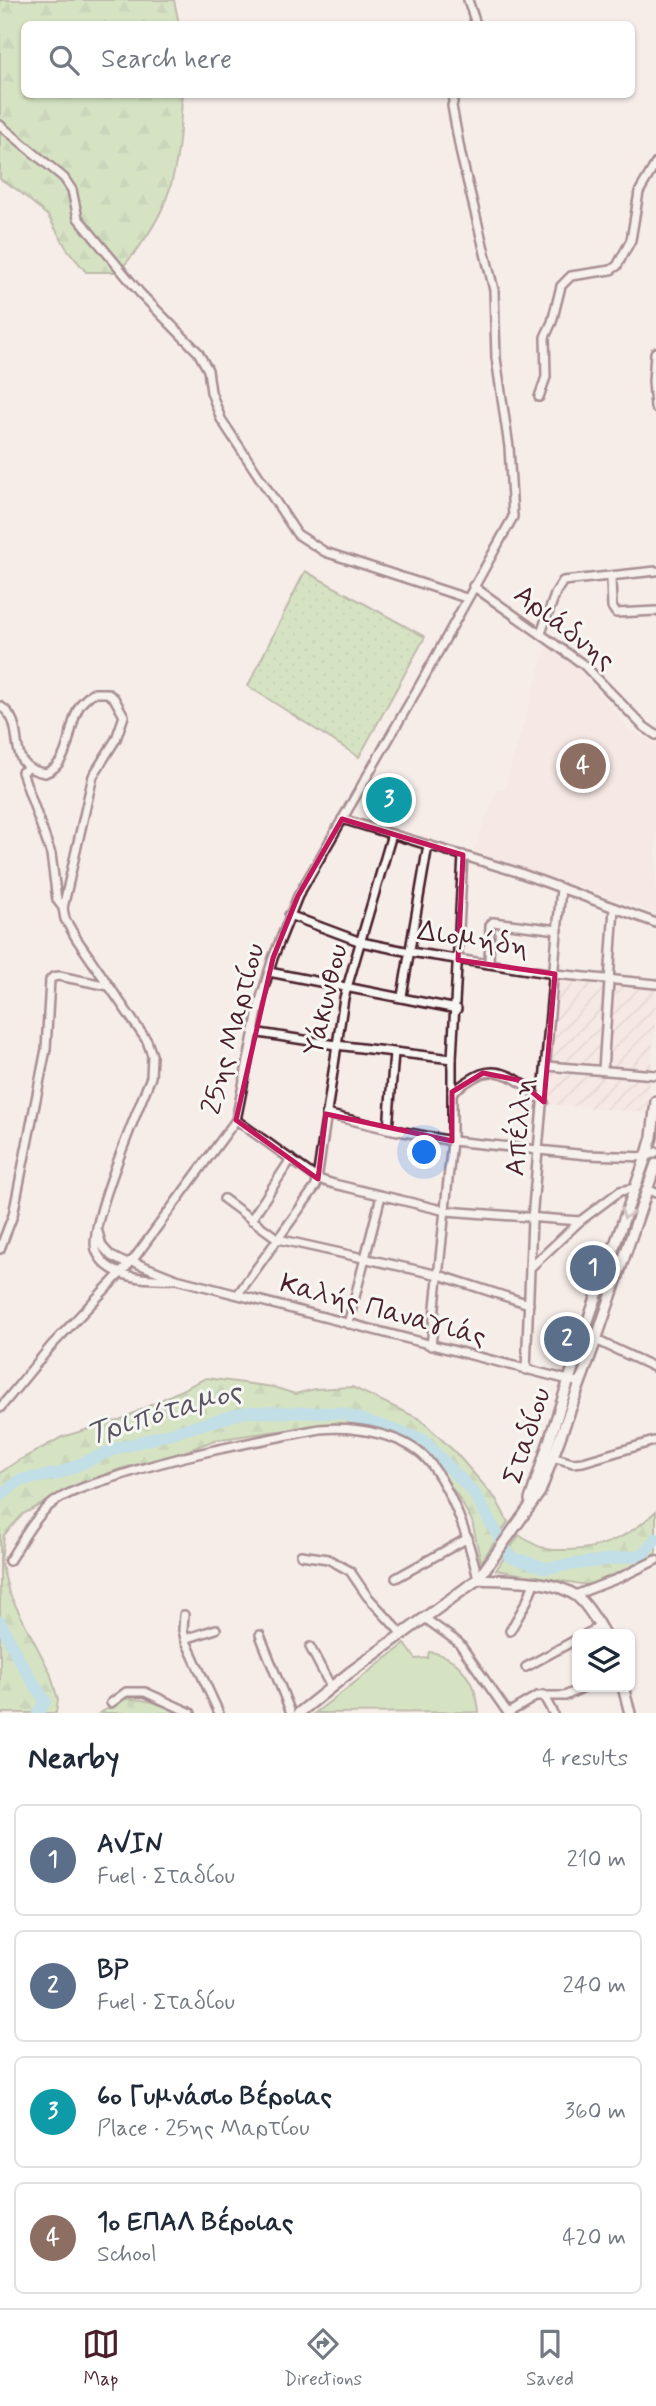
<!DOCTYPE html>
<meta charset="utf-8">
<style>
:root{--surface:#fff;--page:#f2f2f3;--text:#1f2937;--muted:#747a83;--line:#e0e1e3;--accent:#4a1f2b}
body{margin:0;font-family:Mynerve,sans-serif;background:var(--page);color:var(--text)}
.controls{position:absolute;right:21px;bottom:21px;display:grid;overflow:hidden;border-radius:10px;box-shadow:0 2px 5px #0004}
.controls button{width:63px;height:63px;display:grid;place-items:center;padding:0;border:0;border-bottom:2px solid var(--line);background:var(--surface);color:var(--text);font:35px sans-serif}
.you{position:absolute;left:425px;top:1153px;width:24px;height:24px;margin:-18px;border:5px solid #fff;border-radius:50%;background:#1a73e8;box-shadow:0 0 0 10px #1a73e833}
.badge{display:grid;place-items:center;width:46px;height:46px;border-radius:50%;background:var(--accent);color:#fff;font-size:23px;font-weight:700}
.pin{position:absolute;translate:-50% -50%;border:4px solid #fff;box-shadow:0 2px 7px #0006}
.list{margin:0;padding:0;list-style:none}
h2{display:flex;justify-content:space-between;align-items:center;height:91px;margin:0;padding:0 28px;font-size:30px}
h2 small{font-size:23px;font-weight:400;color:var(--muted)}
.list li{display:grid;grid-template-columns:46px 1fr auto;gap:21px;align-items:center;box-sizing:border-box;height:112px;margin:0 14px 14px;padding:0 14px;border:2px solid var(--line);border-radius:10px}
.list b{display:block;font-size:26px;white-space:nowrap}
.list p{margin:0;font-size:23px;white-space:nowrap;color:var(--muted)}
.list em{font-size:23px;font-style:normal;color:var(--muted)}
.icon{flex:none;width:38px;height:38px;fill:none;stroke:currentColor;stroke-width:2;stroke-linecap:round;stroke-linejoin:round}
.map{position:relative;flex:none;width:656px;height:1713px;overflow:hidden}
.search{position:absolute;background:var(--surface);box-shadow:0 2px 5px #0004;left:21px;right:21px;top:21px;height:77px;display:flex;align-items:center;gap:18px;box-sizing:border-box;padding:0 24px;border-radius:10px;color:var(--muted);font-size:26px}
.sheet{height:595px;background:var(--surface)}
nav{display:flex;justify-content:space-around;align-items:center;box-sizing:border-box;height:98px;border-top:2px solid var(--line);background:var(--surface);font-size:19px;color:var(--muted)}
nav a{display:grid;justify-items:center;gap:4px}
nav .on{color:var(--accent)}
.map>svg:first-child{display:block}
.built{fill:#f6e2de}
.industrial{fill:url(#industrial-furrows)}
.forest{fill:url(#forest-firs);stroke:#7c7c60;stroke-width:2}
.cemetery{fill:url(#cemetery-stones);stroke:#7c7c60;stroke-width:2}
.park{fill:url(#park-dots);stroke:#7c7c60;stroke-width:2}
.pitch{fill:#aed895;stroke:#7c7c60;stroke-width:2}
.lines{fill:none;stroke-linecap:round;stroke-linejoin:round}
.river{stroke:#83cce4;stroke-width:12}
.minor-casing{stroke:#4a1f2b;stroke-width:12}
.major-casing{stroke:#4a1f2b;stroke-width:14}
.minor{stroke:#f6f6f2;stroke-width:7}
.major{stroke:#f6f6f2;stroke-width:9}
.oneway{stroke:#a99598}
.marked{fill:none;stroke:#c2185b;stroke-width:5;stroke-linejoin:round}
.labels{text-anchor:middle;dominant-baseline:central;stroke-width:6;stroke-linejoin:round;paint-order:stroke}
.street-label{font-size:28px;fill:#4a1f2b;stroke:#f6f6f2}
.water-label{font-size:30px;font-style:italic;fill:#5b5362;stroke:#f6f6f2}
</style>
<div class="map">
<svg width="656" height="1713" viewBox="0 0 656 1713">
<defs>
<pattern id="industrial-furrows" width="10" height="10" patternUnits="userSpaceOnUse" patternTransform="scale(1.75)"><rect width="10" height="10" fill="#f6e2de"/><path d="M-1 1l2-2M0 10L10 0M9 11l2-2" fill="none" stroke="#d4c1bf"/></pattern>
<pattern id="forest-firs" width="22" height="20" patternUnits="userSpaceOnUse" patternTransform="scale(1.75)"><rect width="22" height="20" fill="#aed895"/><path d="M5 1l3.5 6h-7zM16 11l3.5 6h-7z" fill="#97b981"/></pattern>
<pattern id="cemetery-stones" width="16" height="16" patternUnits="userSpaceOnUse" patternTransform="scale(1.75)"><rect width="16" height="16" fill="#aed895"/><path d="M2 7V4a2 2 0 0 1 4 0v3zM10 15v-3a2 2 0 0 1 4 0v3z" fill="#97b981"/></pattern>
<pattern id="park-dots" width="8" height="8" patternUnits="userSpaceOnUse" patternTransform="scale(1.75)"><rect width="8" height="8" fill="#aed895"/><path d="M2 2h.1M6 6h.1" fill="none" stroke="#97b981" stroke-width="1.8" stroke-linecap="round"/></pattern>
</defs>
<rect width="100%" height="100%" fill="#f6ede9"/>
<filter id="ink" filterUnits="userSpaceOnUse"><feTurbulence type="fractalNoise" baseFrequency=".0143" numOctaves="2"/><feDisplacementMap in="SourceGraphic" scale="14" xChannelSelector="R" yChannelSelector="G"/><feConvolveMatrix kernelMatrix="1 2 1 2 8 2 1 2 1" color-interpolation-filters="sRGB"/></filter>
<g filter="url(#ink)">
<polygon class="built" points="546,647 578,669 631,731 656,743 656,913 473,851 497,789 504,790"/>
<polygon class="industrial" points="559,981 656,989 656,1015 647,1113 548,1104"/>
<g class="forest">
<path d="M0,0H174L179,24H24V94L182,95C179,171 172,215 118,272H86L67,249L48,216L19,191L0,179Z"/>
<polygon points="206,1378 273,1387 295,1394 315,1389 352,1387 420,1419 455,1452 496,1499 508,1522 481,1562 472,1521 456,1493 422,1457 392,1438 337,1425 270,1432 215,1440 184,1452 120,1469 78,1485 23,1514 4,1535 1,1562 9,1593 50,1672 58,1700 56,1713 0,1713 0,1473 16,1462 62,1437 122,1419"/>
<path d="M656,1511V1553L616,1579L587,1585L496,1570L519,1535C527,1540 535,1546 544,1548C550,1551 559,1550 566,1550C602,1550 631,1536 656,1511Z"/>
</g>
<path class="cemetery" d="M124,1699C142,1698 162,1704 178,1713H100Z"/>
<polygon class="park" points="305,571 425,637 359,757 248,686"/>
<path class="pitch" d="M405,1644L416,1659L428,1658L429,1652C459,1655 477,1684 479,1712L315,1713Z"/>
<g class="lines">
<g class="river">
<polyline points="0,1496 20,1480 57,1474 115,1449 246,1412 341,1413 422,1439 474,1493 510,1557 546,1568 642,1555 656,1539"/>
<polyline points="0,1622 21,1663 45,1701 38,1713"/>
</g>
<defs>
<g id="minor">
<polyline points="468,0 476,24"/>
<polyline points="0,125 64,178 72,190 78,218 140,293 198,352 208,370 211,392 221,419 297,534 325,552 466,598"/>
<polyline points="539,397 546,377 545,337 552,322 561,286 571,276 611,270 617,266 631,240 639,192 656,163"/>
<polyline points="611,577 612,607 616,613 656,611"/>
<polyline points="473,586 584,665 643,726 656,735"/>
<polyline points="541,633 556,592 563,581 656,571"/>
<path d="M0,706C31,725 0,766 45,773C72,764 67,726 80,705C83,701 88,697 92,693H107L114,698L124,716L116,739L93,776L63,908L65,919L76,938L147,1041L152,1055L151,1077C140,1105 87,1228 96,1250C107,1280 150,1280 176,1279"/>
<polyline points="27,769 22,772 51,854 57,900 63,908"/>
<polyline points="342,819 517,872 656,923"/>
<polyline points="289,915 361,942 410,952 555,974 656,984"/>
<polyline points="489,964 490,925 493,922 558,930"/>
<polyline points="269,972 457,1009"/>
<polyline points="402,996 428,845"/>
<polyline points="253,1032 336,1045 452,1059"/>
<polyline points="547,1066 656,1075"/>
<polyline points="603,1070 614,908"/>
<path d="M452,1092C461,1086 471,1078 481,1074C505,1065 528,1087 544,1102"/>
<polyline points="326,1114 388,1129 452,1141 587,1155 646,1157 656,1152"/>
<polyline points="236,1120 318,1179 334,1184 446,1211 580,1221"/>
<polyline points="388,1129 394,1053"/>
<polyline points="649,1190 656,1193"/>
<polyline points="224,1199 278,1239 439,1275 529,1304"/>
<polyline points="251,1220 291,1159"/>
<polyline points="98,1232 102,1246 111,1256 125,1263 131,1261 176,1279 580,1383"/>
<polyline points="0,1249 13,1215 46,1049 50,980 53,977 59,976 109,986"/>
<polyline points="530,1268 580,1221 620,1191 636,1188"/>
<polyline points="238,1294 316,1186 344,998 392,834"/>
<polyline points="348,1324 381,1196"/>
<polyline points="596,1340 656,1368"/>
<polyline points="431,1346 452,1141 452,1059 463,855"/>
<polyline points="526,1370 532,1219 561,888"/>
<polyline points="0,1408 51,1346 133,1260 236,1120 260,1001 273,958 298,896 421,683 513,517 509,447 496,358 494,290 461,155 452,106 455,94"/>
<polyline points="552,1457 573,1463 583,1462 654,1441"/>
<polyline points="301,1555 328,1559 350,1571 367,1596 403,1635"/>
<path d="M9,1561C22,1541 34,1517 54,1502C73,1489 97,1483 118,1476C184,1454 253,1442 320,1429C355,1426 408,1434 431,1464C455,1497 469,1540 478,1579"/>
<polyline points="396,1578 468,1538"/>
<polyline points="575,1595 619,1578 656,1560"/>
<polyline points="184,1615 183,1630 185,1639 219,1713"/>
<polyline points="426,1619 459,1643 508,1713"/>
<polyline points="510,1631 527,1601 534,1583"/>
<polyline points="586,1634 600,1627"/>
<polyline points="260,1635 291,1713"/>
<polyline points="185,1639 216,1629"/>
<polyline points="310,1647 331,1687"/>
<polyline points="526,1667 577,1639"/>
<polyline points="543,1695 553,1713"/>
<polyline points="111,1703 126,1692 145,1692 191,1713"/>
<polyline points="508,1713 537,1696 565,1696 584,1687"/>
</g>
<g id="major">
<polyline points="656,353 654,381 656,407"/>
<polyline points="530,1500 590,1315 647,1154 652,1137 656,1101"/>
<path d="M478,1579C508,1581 548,1578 575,1595C587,1603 597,1622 604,1634"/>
<polyline points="623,1687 630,1713"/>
<polyline points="299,1713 349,1673 478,1579 540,1492 596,1340 656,1164"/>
</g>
</defs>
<use href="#minor" class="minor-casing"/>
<use href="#major" class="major-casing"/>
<use href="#minor" class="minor"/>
<use href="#major" class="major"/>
</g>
<defs><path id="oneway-chevron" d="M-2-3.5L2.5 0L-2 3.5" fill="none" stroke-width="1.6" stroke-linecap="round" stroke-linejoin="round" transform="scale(1.75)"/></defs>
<use class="oneway" href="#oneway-chevron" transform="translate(626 1214) rotate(109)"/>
</g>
<path d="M0 0H656V1713H0ZM342,819L463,855L458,960L555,974L544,1102L518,1080L483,1073L452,1092V1141L326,1114L318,1179L236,1120L273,958L298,896Z" fill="#f6ede9" fill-opacity=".55" fill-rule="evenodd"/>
<path class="marked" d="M342,819L463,855L458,960L555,974L544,1102L518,1080L483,1073L452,1092V1141L326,1114L318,1179L236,1120L273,958L298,896Z"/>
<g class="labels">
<g class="street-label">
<text transform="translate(564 628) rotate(38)">Αριάδνης</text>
<text transform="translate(473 940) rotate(9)">Διομήδη</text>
<text transform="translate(327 1000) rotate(-77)">Υάκυνθου</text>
<text transform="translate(234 1029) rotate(-75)">25ης Μαρτίου</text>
<text transform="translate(520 1127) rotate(-85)">Απέλλη</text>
<text transform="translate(383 1311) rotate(15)">Καλής Παναγιάς</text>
<text transform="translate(528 1436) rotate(-72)">Σταδίου</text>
</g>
<g class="water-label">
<text transform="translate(164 1413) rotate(-16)">Τριπόταμος</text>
</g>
</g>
</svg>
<div class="controls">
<button><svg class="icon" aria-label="layers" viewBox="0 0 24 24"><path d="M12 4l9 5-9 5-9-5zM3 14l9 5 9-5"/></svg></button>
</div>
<div class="you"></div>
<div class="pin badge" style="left:593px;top:1268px;background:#5c6f8a">1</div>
<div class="pin badge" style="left:567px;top:1339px;background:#5c6f8a">2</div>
<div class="pin badge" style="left:389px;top:800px;background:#0f9aa8">3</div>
<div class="pin badge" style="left:583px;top:766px;background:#8d6e63">4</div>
<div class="search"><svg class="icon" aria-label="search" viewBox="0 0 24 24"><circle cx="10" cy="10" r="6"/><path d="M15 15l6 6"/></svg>Search here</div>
</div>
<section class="sheet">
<h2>Nearby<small>4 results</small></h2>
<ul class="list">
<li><span class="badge" style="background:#5c6f8a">1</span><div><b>AVIN</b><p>Fuel · Σταδίου</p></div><em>210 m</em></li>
<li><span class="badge" style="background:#5c6f8a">2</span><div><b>BP</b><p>Fuel · Σταδίου</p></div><em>240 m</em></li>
<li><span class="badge" style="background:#0f9aa8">3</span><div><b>6ο Γυμνάσιο Βέροιας</b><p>Place · 25ης Μαρτίου</p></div><em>360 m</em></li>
<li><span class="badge" style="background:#8d6e63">4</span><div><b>1ο ΕΠΑΛ Βέροιας</b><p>School</p></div><em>420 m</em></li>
</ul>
</section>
<nav>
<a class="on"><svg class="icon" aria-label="map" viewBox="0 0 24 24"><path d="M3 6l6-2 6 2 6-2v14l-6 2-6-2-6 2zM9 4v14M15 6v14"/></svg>Map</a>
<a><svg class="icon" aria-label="directions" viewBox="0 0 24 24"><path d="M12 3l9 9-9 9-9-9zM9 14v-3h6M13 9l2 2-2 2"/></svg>Directions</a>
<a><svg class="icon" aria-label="saved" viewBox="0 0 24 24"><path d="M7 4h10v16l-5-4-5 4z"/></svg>Saved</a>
</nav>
